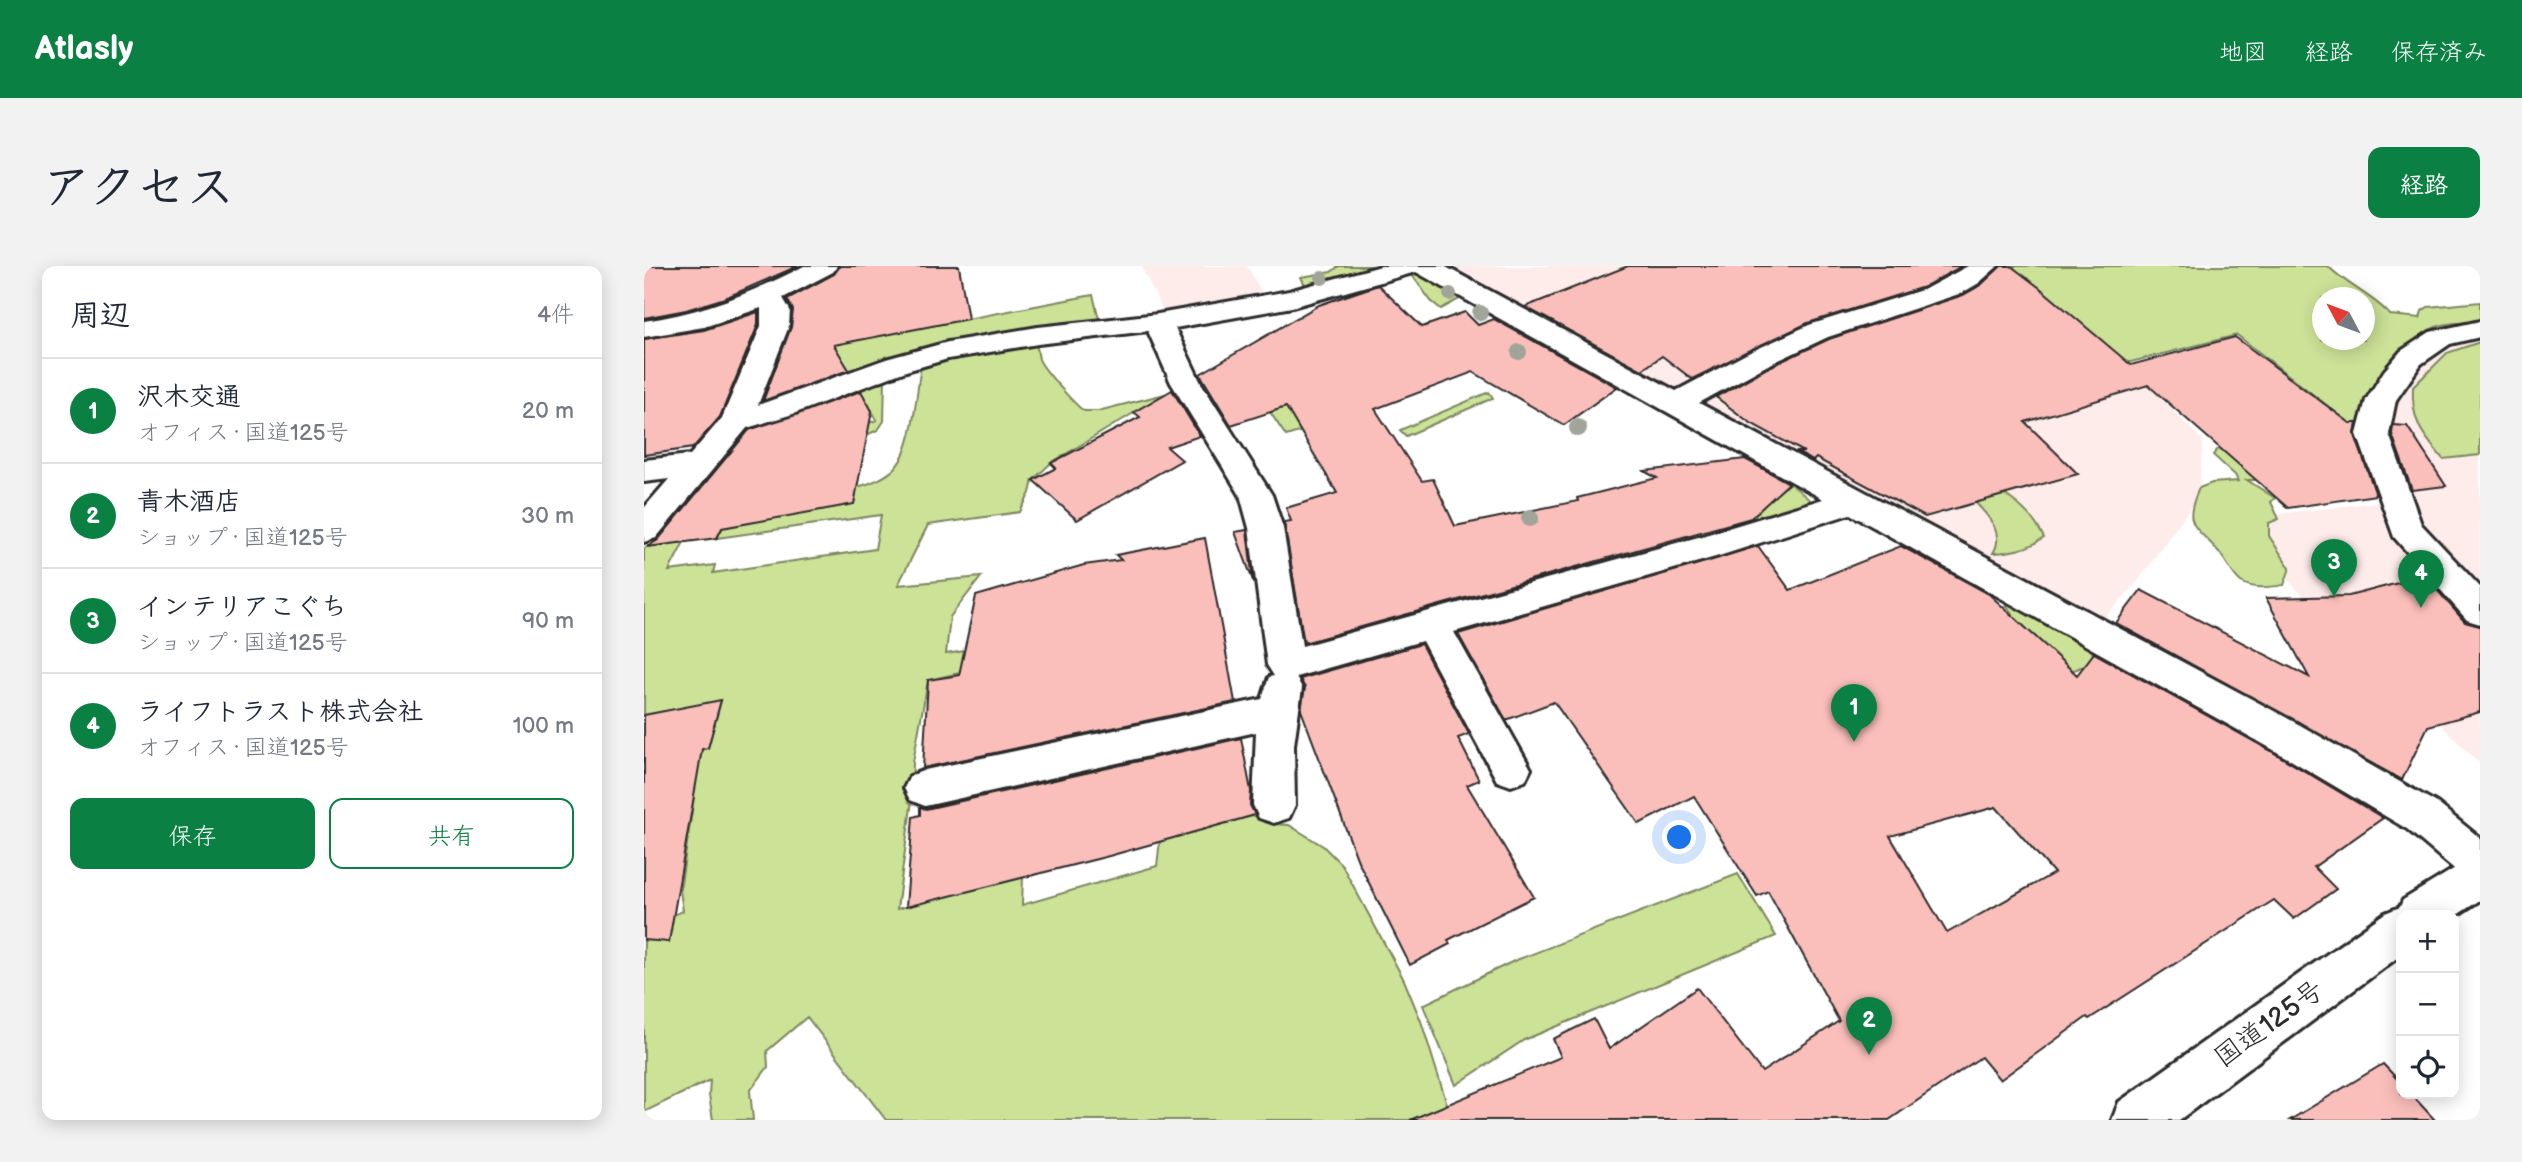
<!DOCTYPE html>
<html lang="ja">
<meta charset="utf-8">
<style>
:root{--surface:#fff;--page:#f2f2f3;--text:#1f2937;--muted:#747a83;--line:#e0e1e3;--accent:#0b8043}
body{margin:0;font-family:"Balsamiq Sans","Klee One",sans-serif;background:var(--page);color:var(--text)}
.controls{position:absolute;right:21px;bottom:21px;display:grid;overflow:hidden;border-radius:14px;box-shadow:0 4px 18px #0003}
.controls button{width:63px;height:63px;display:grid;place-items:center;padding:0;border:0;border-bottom:2px solid var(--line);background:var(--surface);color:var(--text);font:35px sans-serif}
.compass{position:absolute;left:1668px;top:21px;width:63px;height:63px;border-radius:50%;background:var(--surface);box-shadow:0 4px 18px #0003;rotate:311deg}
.you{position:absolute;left:1036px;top:572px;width:24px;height:24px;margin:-18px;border:5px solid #fff;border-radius:50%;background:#1a73e8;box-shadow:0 0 0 10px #1a73e833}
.badge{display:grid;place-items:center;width:46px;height:46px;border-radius:50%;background:var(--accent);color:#fff;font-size:23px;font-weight:700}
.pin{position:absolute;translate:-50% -58px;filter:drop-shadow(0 2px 4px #0008)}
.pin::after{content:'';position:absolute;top:37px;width:24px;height:21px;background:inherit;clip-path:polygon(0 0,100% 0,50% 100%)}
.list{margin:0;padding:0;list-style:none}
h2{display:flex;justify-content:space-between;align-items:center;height:91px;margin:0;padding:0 28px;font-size:30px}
h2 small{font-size:23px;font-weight:400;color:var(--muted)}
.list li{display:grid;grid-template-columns:46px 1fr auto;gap:21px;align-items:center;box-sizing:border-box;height:105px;padding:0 28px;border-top:2px solid var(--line)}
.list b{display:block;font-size:26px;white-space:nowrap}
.list p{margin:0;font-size:23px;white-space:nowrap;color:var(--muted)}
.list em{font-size:23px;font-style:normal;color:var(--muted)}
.actions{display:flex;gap:14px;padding:21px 28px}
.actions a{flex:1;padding:16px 0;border:2px solid var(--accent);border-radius:14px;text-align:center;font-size:24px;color:var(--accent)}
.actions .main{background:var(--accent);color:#fff}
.icon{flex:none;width:38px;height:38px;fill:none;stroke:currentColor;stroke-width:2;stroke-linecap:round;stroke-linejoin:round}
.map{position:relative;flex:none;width:1836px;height:854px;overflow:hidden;border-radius:14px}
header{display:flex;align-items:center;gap:42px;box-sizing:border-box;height:98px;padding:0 35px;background:var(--accent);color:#fff}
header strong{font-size:33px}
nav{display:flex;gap:38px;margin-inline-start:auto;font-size:24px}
.intro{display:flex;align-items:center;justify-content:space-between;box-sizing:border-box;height:168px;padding:0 42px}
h1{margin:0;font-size:49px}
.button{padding:18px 32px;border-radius:14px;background:var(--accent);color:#fff;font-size:24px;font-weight:700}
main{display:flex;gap:42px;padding:0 42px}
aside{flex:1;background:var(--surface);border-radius:14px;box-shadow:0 4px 18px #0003}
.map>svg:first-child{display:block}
.built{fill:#feeceb}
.green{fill:#cce297;stroke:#7c8661;stroke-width:2;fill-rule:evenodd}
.building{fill:#fbbfbb;stroke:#2b2b2b;stroke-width:2;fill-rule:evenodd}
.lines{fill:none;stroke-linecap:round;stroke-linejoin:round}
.minor-casing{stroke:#2b2b2b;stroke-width:6}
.highway-casing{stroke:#2b2b2b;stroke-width:6}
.minor{fill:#fff;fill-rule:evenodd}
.highway{fill:#fff;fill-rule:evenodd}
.tree{fill:#a0a499}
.labels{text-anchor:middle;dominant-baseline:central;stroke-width:5;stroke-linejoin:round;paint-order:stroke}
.near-street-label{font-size:28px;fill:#2b2b2b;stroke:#fff}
</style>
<header>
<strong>Atlasly</strong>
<nav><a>地図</a><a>経路</a><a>保存済み</a></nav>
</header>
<div class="intro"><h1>アクセス</h1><a class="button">経路</a></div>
<main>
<aside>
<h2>周辺<small>4件</small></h2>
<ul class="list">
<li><span class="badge">1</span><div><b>沢木交通</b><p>オフィス · 国道125号</p></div><em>20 m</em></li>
<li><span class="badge">2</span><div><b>青木酒店</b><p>ショップ · 国道125号</p></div><em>30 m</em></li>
<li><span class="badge">3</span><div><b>インテリアこぐち</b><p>ショップ · 国道125号</p></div><em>90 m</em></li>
<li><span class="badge">4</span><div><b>ライフトラスト株式会社</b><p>オフィス · 国道125号</p></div><em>100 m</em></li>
</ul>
<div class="actions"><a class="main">保存</a><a>共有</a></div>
</aside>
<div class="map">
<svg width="1836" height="854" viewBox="0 0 1836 854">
<rect width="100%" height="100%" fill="#fff"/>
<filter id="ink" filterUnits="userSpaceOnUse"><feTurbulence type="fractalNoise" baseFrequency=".0143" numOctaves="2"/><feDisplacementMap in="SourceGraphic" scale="14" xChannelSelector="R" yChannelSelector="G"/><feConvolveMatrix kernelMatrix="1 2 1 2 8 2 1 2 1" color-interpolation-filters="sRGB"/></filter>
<g filter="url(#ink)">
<g class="built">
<polygon points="497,0 603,0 624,37 523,54"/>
<polygon points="780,0 1367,0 1483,97 1559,175 1555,222 1546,242 1494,315 1449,365"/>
<polygon points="1836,63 1836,498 1795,457 1834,446 1702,375 1650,320 1586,264 1634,248 1751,234 1729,168 1763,97"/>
</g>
<g class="green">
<polygon points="695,0 746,0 661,19 657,11 687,6"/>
<path d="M1367,0H1684C1703,20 1729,29 1746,49L1776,52L1778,45L1784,41L1836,36V56C1823,56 1805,56 1792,61C1758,74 1724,130 1713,163L1593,69L1483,97ZM1678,32H1720V74H1678Z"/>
<polygon points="772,5 819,31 797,43 787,35 768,9"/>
<path d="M449,29L456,57L323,76L131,136L114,132L137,72C157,64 169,71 186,79Z"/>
<path d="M392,76C393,82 394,88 395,93C398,102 431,139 440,145H454L521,128L407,197L389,214L386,227L376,246L284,259L254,319L337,311L306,351L302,388L370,377L390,400L382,487L372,490L368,459L376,393L284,414L269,496L268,534L253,643L379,611L378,639L513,600L516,574L611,549L630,539V558L645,559L679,580L698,599L760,714L777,755L808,854H242L163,751L123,785L124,801L106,825L109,854H69L65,829L66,814L0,846V662L39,645L36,624L50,531L13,492L64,482L77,435L0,449V283L3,280L40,276L25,305L71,299L69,307L231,283L237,249L73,272L84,252L165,246L210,238L213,221C226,218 243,211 252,201C270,180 272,128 277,100Z"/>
<path d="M1836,76V189L1799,193C1778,168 1767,155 1769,121L1803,87Z"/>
<polygon points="241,112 240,155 234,164 173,190 126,194 233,154 216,124 221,118"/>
<polygon points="845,126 849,132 762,170 756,164"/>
<polygon points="677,130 693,154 642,170 626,146"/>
<path d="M1686,152L1718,173L1721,186H1710L1629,214H1603L1631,232L1627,236L1635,253L1625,257V270L1646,302L1640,319C1627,321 1609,324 1597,316C1588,309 1582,294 1574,285C1551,259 1538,260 1555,222L1568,217L1594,215L1591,209L1569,189L1573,184Z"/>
<polygon points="1146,217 1167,235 1163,239 1033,283 1012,253 1042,223 1134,227"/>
<path d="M1360,228C1379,241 1390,252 1400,272C1384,283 1368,286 1349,287C1362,267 1342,247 1328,233Z"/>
<polygon points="1360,335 1388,346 1447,379 1450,394 1433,403 1326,434 1395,375 1370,351"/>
<polygon points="1094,608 1132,670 880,774 812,819 779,739 870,695"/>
</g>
<g class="building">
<polygon points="0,0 154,0 81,32 42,44 0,52"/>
<polygon points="196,0 315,0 324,53 190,79 205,104 119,135 147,61 149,44 143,33 190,8"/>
<polygon points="984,0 1318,0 1280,21 1164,57 1048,113 1018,90 998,104 881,41"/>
<polygon points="1357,0 1367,0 1396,22 1487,99 1591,71 1706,157 1713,157 1711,169 1732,229 1644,242 1504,119 1381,156 1434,208 1281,251 1172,192 1169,195 1153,186 1160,186 1105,156 1072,131 1123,102 1185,73 1319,29 1337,19"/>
<polygon points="734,19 778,61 821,46 834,59 850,53 973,121 920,159 829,106 731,143 778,215 789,213 811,260 934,235 933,232 1013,212 1000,205 1101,193 1145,217 1107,252 660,377 640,256 647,255 642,242 693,227 642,141 587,159 556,108 675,39"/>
<polygon points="114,46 114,59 76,151 49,182 0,189 0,73 60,64"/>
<polygon points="528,124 556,170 523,181 538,194 433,254 389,214 412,202 407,197 496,151 490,146"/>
<polygon points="217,125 228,145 210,238 78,262 73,272 3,281 14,274 105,164"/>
<polygon points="1749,159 1763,160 1802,220 1768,224 1748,168"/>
<polygon points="603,264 609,315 591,266"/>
<polygon points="561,272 591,436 279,502 284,414 315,409 332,330 440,299 477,294 472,289"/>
<path d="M1114,280L1146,324L1257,280L1345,328L1433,409L1450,387L1627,485L1739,552L1670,601L1692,623L1650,653L1630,634L1445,753L1443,751L1356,814L1337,791L1245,854H766L917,791L909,773L950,753L965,783L1053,722L1118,806L1195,755L1124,625L1113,630L1050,530L995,558L910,436L862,454L814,368ZM1352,541L1410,607L1303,667L1246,570Z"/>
<polygon points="1781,310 1821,356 1836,360 1836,446 1784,460 1758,514 1472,357 1497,324 1665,411 1622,332 1705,330"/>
<polygon points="777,378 825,468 814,472 835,514 823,519 890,631 804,674 806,678 766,699 714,595 657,444 661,422 656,413"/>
<polygon points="77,434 64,482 58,483 25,676 0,674 0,449"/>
<polygon points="597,472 607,525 606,539 611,549 465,590 262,641 269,551 276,549 276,541 282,543"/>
<polygon points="1739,798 1757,817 1757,828 1767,828 1791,854 1646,854"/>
</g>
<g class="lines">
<defs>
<g id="minor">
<path d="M160,0H193L189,6L139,32L146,44L145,60L114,139L242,93L304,76L394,61L514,48L645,25L737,0H800L1032,125L1102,88L1165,59L1281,23L1324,0H1354L1335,17L1318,27L1184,71L1122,100L1055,137L1656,459L1793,537L1836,572V618L1821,612L1763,563L1628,483L1206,248L1075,290L810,366L887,503L881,515L867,520L853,515L778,375L652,411L658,422L650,479L651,539L645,552L630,557L615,552L609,539L612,466L281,540L266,534L260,522L266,510L281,504L618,433L625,411L630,410L623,399L605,262L596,229L527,117L504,65L394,78L304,93L262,105L149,148L103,162L12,272L0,276V242L25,213L0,216V194L46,189L78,152L117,60V42L60,61L0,71V55C58,47 108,27 160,0ZM772,6L1179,233L1058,270L658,380L639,262L628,229L557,117L531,62L648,41Z"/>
<polygon points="1836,55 1836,71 1806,78 1777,98 1752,134 1745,168 1777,258 1836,321 1836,358 1823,354 1750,271 1713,168 1722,134 1740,105 1757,85 1786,66"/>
</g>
<polygon id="highway" points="1836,590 1836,634 1810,651 1757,649 1757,689 1535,854 1468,854 1475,836 1741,647 1756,641 1759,634 1821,596"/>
</defs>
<use href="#minor" class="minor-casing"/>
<use href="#highway" class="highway-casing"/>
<use href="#minor" class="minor"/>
<use href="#highway" class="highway"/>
</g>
<g class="tree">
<circle cx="678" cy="12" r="7"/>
<circle cx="806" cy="28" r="7"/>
<circle cx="836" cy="47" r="8"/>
<circle cx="875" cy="86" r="8"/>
<circle cx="934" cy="162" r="9"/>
<circle cx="886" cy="252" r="9"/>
</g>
</g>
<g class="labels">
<g class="near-street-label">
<text transform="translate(1625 758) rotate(-36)">国道125号</text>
</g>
</g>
</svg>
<div class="controls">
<button>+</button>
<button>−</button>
<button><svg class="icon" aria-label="locate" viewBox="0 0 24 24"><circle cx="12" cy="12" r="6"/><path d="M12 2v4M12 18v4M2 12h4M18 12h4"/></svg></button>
</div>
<svg class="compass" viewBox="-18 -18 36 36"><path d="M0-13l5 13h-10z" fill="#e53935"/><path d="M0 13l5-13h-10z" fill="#747a83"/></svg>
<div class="you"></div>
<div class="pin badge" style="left:1210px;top:476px">1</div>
<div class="pin badge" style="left:1225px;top:789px">2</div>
<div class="pin badge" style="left:1690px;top:331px">3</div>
<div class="pin badge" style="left:1777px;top:342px">4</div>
</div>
</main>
